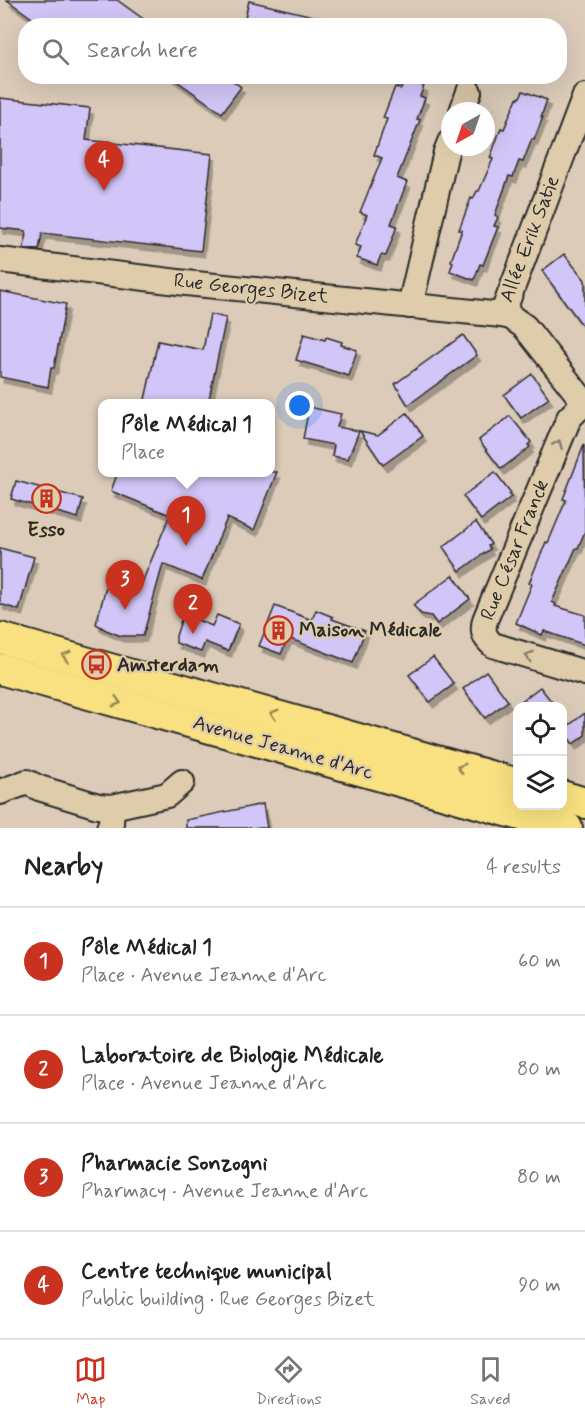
<!DOCTYPE html>
<meta charset="utf-8">
<style>
:root{--surface:#fff;--page:#f2f2f2;--text:#222;--muted:#767676;--line:#e0e0e0;--accent:#c8321e}
body{margin:0;font-family:Mynerve,sans-serif;background:var(--page);color:var(--text)}
.controls{position:absolute;right:18px;bottom:18px;display:grid;overflow:hidden;border-radius:12px;box-shadow:0 6px 24px #0002}
.controls button{width:54px;height:54px;display:grid;place-items:center;padding:0;border:0;border-bottom:2px solid var(--line);background:var(--surface);color:var(--text);font:30px sans-serif}
.compass{position:absolute;left:441px;top:102px;width:54px;height:54px;border-radius:50%;background:var(--surface);box-shadow:0 6px 24px #0002;rotate:220deg}
.you{position:absolute;left:300px;top:406px;width:21px;height:21px;margin:-15px;border:4px solid #fff;border-radius:50%;background:#1a73e8;box-shadow:0 0 0 9px #1a73e833}
.badge{display:grid;place-items:center;width:39px;height:39px;border-radius:50%;background:var(--accent);color:#fff;font-size:20px;font-weight:700}
.pin{position:absolute;translate:-50% -50px;filter:drop-shadow(0 2px 3px #0008)}
.pin::after{content:'';position:absolute;top:32px;width:21px;height:18px;background:inherit;clip-path:polygon(0 0,100% 0,50% 100%)}
.popup{position:absolute;left:98px;top:399px;width:177px;height:78px;box-sizing:border-box;display:grid;place-content:center;border-radius:12px;background:var(--surface);filter:drop-shadow(0 2px 4px #0005);font-size:20px;white-space:nowrap;color:var(--muted)}
.popup b{font-size:22px;color:var(--text)}
.popup::after{content:'';position:absolute;left:50%;top:100%;margin-left:-12px;border:12px solid transparent;border-top-color:var(--surface)}
.list{margin:0;padding:0;list-style:none}
h2{display:flex;justify-content:space-between;align-items:center;height:78px;margin:0;padding:0 24px;font-size:26px}
h2 small{font-size:20px;font-weight:400;color:var(--muted)}
.list li{display:grid;grid-template-columns:39px 1fr auto;gap:18px;align-items:center;box-sizing:border-box;height:108px;padding:0 24px;border-top:2px solid var(--line)}
.list b{display:block;font-size:22px;white-space:nowrap}
.list p{margin:0;font-size:20px;white-space:nowrap;color:var(--muted)}
.list em{font-size:20px;font-style:normal;color:var(--muted)}
.icon{flex:none;width:33px;height:33px;fill:none;stroke:currentColor;stroke-width:2;stroke-linecap:round;stroke-linejoin:round}
.map{position:relative;flex:none;width:585px;height:828px;overflow:hidden}
.search{position:absolute;background:var(--surface);box-shadow:0 6px 24px #0002;left:18px;right:18px;top:18px;height:66px;display:flex;align-items:center;gap:15px;box-sizing:border-box;padding:0 21px;border-radius:24px;color:var(--muted);font-size:22px}
.sheet{height:510px;background:var(--surface)}
nav{display:flex;justify-content:space-around;align-items:center;box-sizing:border-box;height:84px;border-top:2px solid var(--line);background:var(--surface);font-size:16px;color:var(--muted)}
nav a{display:grid;justify-items:center;gap:3px}
nav .on{color:var(--accent)}
.map>svg:first-child{display:block}
.building{fill:#d2c5f7;stroke:#2b2b2b;stroke-width:1.5;filter:url(#shadow)}
.lines{fill:none;stroke-linecap:round;stroke-linejoin:round}
.minor-casing{stroke:#2b2b2b;stroke-width:28}
.major-casing{stroke:#2b2b2b;stroke-width:34}
.minor{stroke:#deccaa;stroke-width:24}
.major{stroke:#f9e181;stroke-width:30}
.oneway{stroke:#847c6a}
.oneway2{stroke:#928656}
.labels{text-anchor:middle;dominant-baseline:central;stroke-width:4.5;stroke-linejoin:round;paint-order:stroke}
.street-label{font-size:20px;fill:#2b2b2b;stroke:#deccaa}
.poi-label{font-size:20px;font-weight:bold;fill:#2b2b2b;stroke:#deccaa;text-anchor:start}
</style>
<div class="map">
<svg width="585" height="828" viewBox="0 0 585 828">
<defs>
<filter id="shadow"><feDropShadow dx="3.5" dy="6" stdDeviation="0" flood-color="#0004"/></filter>
</defs>
<rect width="100%" height="100%" fill="#dccbb9"/>
<filter id="ink" filterUnits="userSpaceOnUse"><feTurbulence type="fractalNoise" baseFrequency=".0167" numOctaves="2"/><feDisplacementMap in="SourceGraphic" scale="12" xChannelSelector="R" yChannelSelector="G"/><feConvolveMatrix kernelMatrix="1 2 1 2 8 2 1 2 1" color-interpolation-filters="sRGB"/></filter>
<g filter="url(#ink)">
<g class="building">
<polygon points="7,0 117,0 153,26 43,26"/>
<polygon points="249,1 326,19 325,26 243,26"/>
<polygon points="170,76 226,76 241,87 222,113"/>
<polygon points="405,79 424,86 420,96 425,98 417,119 420,120 397,178 407,182 391,224 397,226 386,256 381,255 377,265 357,258 361,247 355,245 367,215 360,212 382,158 374,155 387,119 383,118 395,87 401,89"/>
<polygon points="523,91 547,100 541,117 543,117 534,140 532,139 523,162 519,161 513,177 509,176 495,215 498,217 494,226 498,227 483,265 480,264 474,280 450,271 453,262 451,261 462,230 459,230 471,198 473,199 477,191 479,191 493,159 490,158 501,128 504,129 517,98 519,99"/>
<polygon points="0,98 90,108 86,140 212,154 201,251 42,233 39,250 24,249 26,231 0,228"/>
<polygon points="564,254 585,280 585,329 542,271"/>
<polygon points="0,291 66,304 54,368 51,368 48,387 0,377"/>
<polygon points="210,314 226,318 208,404 144,404 158,341 203,350"/>
<polygon points="304,334 325,340 326,337 342,342 341,345 357,350 349,376 296,360"/>
<polygon points="463,335 477,355 408,405 395,384"/>
<polygon points="532,374 549,398 521,418 504,395"/>
<polygon points="309,407 341,414 337,427 359,431 348,459 332,456 334,445 303,439"/>
<polygon points="407,413 423,436 383,465 360,431 378,435"/>
<polygon points="510,416 531,442 528,445 530,447 501,469 479,440"/>
<polygon points="584,445 585,531 578,548 576,548 552,602 556,604 555,606 585,615 585,645 544,631 542,635 516,623 532,584 529,583 546,542 548,543 566,500 563,499"/>
<polygon points="118,472 277,472 254,530 227,518 202,580 163,564 143,636 121,636 106,630 96,624 109,576 141,585 170,515 111,491"/>
<polygon points="495,472 511,493 509,495 511,497 481,520 463,496"/>
<polygon points="16,481 83,499 78,518 11,499"/>
<polygon points="476,522 491,544 488,546 490,549 460,571 443,547"/>
<polygon points="0,548 34,557 19,610 0,604"/>
<polygon points="453,575 470,599 437,624 431,616 421,614 413,605"/>
<polygon points="275,606 312,620 316,610 333,617 332,619 365,631 353,663 288,638 281,654 259,646"/>
<polygon points="183,614 212,626 217,615 239,624 228,651 205,642 201,652 176,643 176,636"/>
<polygon points="433,657 454,684 430,702 409,675"/>
<polygon points="486,671 508,701 485,718 463,689"/>
<polygon points="540,687 555,706 515,706"/>
<polygon points="585,713 585,735 573,744 563,730"/>
<polygon points="263,804 267,828 186,828 186,820"/>
</g>
<g class="lines">
<defs>
<g id="minor">
<polyline points="462,111 469,92"/>
<polyline points="0,260 186,283 502,315 511,317 525,327 584,402"/>
<polyline points="410,306 446,152 450,142"/>
<polyline points="502,315 585,96"/>
<path d="M585,402L569,418L485,620C482,632 484,637 493,645L585,673"/>
<polyline points="0,792 27,782 39,788 98,806 112,807 167,795 182,782"/>
<polyline points="109,828 111,823 112,807"/>
</g>
<g id="major">
<polyline points="0,638 518,784"/>
<polyline points="0,669 567,828"/>
<polyline points="562,796 585,803"/>
</g>
</defs>
<use href="#minor" class="minor-casing"/>
<use href="#major" class="major-casing"/>
<use href="#minor" class="minor"/>
<use href="#major" class="major"/>
</g>
<defs><path id="oneway-chevron" d="M-2-3.5L2.5 0L-2 3.5" fill="none" stroke-width="1.6" stroke-linecap="round" stroke-linejoin="round" transform="scale(1.5)"/></defs>
<g class="oneway">
<use href="#oneway-chevron" transform="translate(558 444) rotate(-67)"/>
<use href="#oneway-chevron" transform="translate(529 656) rotate(-163)"/>
</g>
<g class="oneway2">
<use href="#oneway-chevron" transform="translate(66 656) rotate(-164)"/>
<use href="#oneway-chevron" transform="translate(117 702) rotate(16)"/>
<use href="#oneway-chevron" transform="translate(274 714) rotate(-164)"/>
<use href="#oneway-chevron" transform="translate(461 768) rotate(-164)"/>
</g>
</g>
<defs>
<symbol id="building-ring" viewBox="-11 -11 22 22"><circle r="9.5" fill="#deccaa" stroke="#c8321e" stroke-width="1.5"/><path d="M-4-6H4V6H1V3H-1V6H-4ZM-2.5-4.3h1.7v1.8h-1.7ZM.8-4.3h1.7v1.8H.8ZM-2.5-1h1.7V.8h-1.7ZM.8-1h1.7V.8H.8Z" fill="#c8321e"/></symbol>
<symbol id="bus-ring" viewBox="-11 -11 22 22"><circle r="9.5" fill="#deccaa" stroke="#c8321e" stroke-width="1.5"/><path d="M-5-6H5V4H4V6H2V4H-2V6H-4V4H-5ZM-3.5-4V0h7V-4ZM-3.5 1.2v1.5H-2V1.2ZM2 1.2v1.5H3.5V1.2Z" fill="#c8321e"/></symbol>
</defs>
<g fill-rule="evenodd">
<use href="#building-ring" x="30" y="482" width="33" height="33"/>
<use href="#building-ring" x="262" y="614" width="33" height="33"/>
<use href="#bus-ring" x="80" y="648" width="33" height="33"/>
</g>
<g class="labels">
<g class="street-label">
<text transform="translate(530 239) rotate(-69)">Allée Erik Satie</text>
<text transform="translate(251 289) rotate(6)">Rue Georges Bizet</text>
<text transform="translate(515 550) rotate(-68)">Rue César Franck</text>
<text transform="translate(283 748) rotate(16)">Avenue Jeanne d'Arc</text>
</g>
<g class="poi-label">
<text x="46" y="530" text-anchor="middle">Esso</text>
<text x="299" y="630">Maison Médicale</text>
<text x="117" y="665">Amsterdam</text>
</g>
</g>
</svg>
<div class="controls">
<button><svg class="icon" aria-label="locate" viewBox="0 0 24 24"><circle cx="12" cy="12" r="6"/><path d="M12 2v4M12 18v4M2 12h4M18 12h4"/></svg></button>
<button><svg class="icon" aria-label="layers" viewBox="0 0 24 24"><path d="M12 4l9 5-9 5-9-5zM3 14l9 5 9-5"/></svg></button>
</div>
<svg class="compass" viewBox="-18 -18 36 36"><path d="M0-13l5 13h-10z" fill="#e53935"/><path d="M0 13l5-13h-10z" fill="#767676"/></svg>
<div class="you"></div>
<div class="pin badge" style="left:186px;top:546px">1</div>
<div class="popup"><b>Pôle Médical 1</b>Place</div>
<div class="pin badge" style="left:193px;top:634px">2</div>
<div class="pin badge" style="left:125px;top:610px">3</div>
<div class="pin badge" style="left:104px;top:191px">4</div>
<div class="search"><svg class="icon" aria-label="search" viewBox="0 0 24 24"><circle cx="10" cy="10" r="6"/><path d="M15 15l6 6"/></svg>Search here</div>
</div>
<section class="sheet">
<h2>Nearby<small>4 results</small></h2>
<ul class="list">
<li><span class="badge">1</span><div><b>Pôle Médical 1</b><p>Place · Avenue Jeanne d'Arc</p></div><em>60 m</em></li>
<li><span class="badge">2</span><div><b>Laboratoire de Biologie Médicale</b><p>Place · Avenue Jeanne d'Arc</p></div><em>80 m</em></li>
<li><span class="badge">3</span><div><b>Pharmacie Sonzogni</b><p>Pharmacy · Avenue Jeanne d'Arc</p></div><em>80 m</em></li>
<li><span class="badge">4</span><div><b>Centre technique municipal</b><p>Public building · Rue Georges Bizet</p></div><em>90 m</em></li>
</ul>
</section>
<nav>
<a class="on"><svg class="icon" aria-label="map" viewBox="0 0 24 24"><path d="M3 6l6-2 6 2 6-2v14l-6 2-6-2-6 2zM9 4v14M15 6v14"/></svg>Map</a>
<a><svg class="icon" aria-label="directions" viewBox="0 0 24 24"><path d="M12 3l9 9-9 9-9-9zM9 14v-3h6M13 9l2 2-2 2"/></svg>Directions</a>
<a><svg class="icon" aria-label="saved" viewBox="0 0 24 24"><path d="M7 4h10v16l-5-4-5 4z"/></svg>Saved</a>
</nav>
